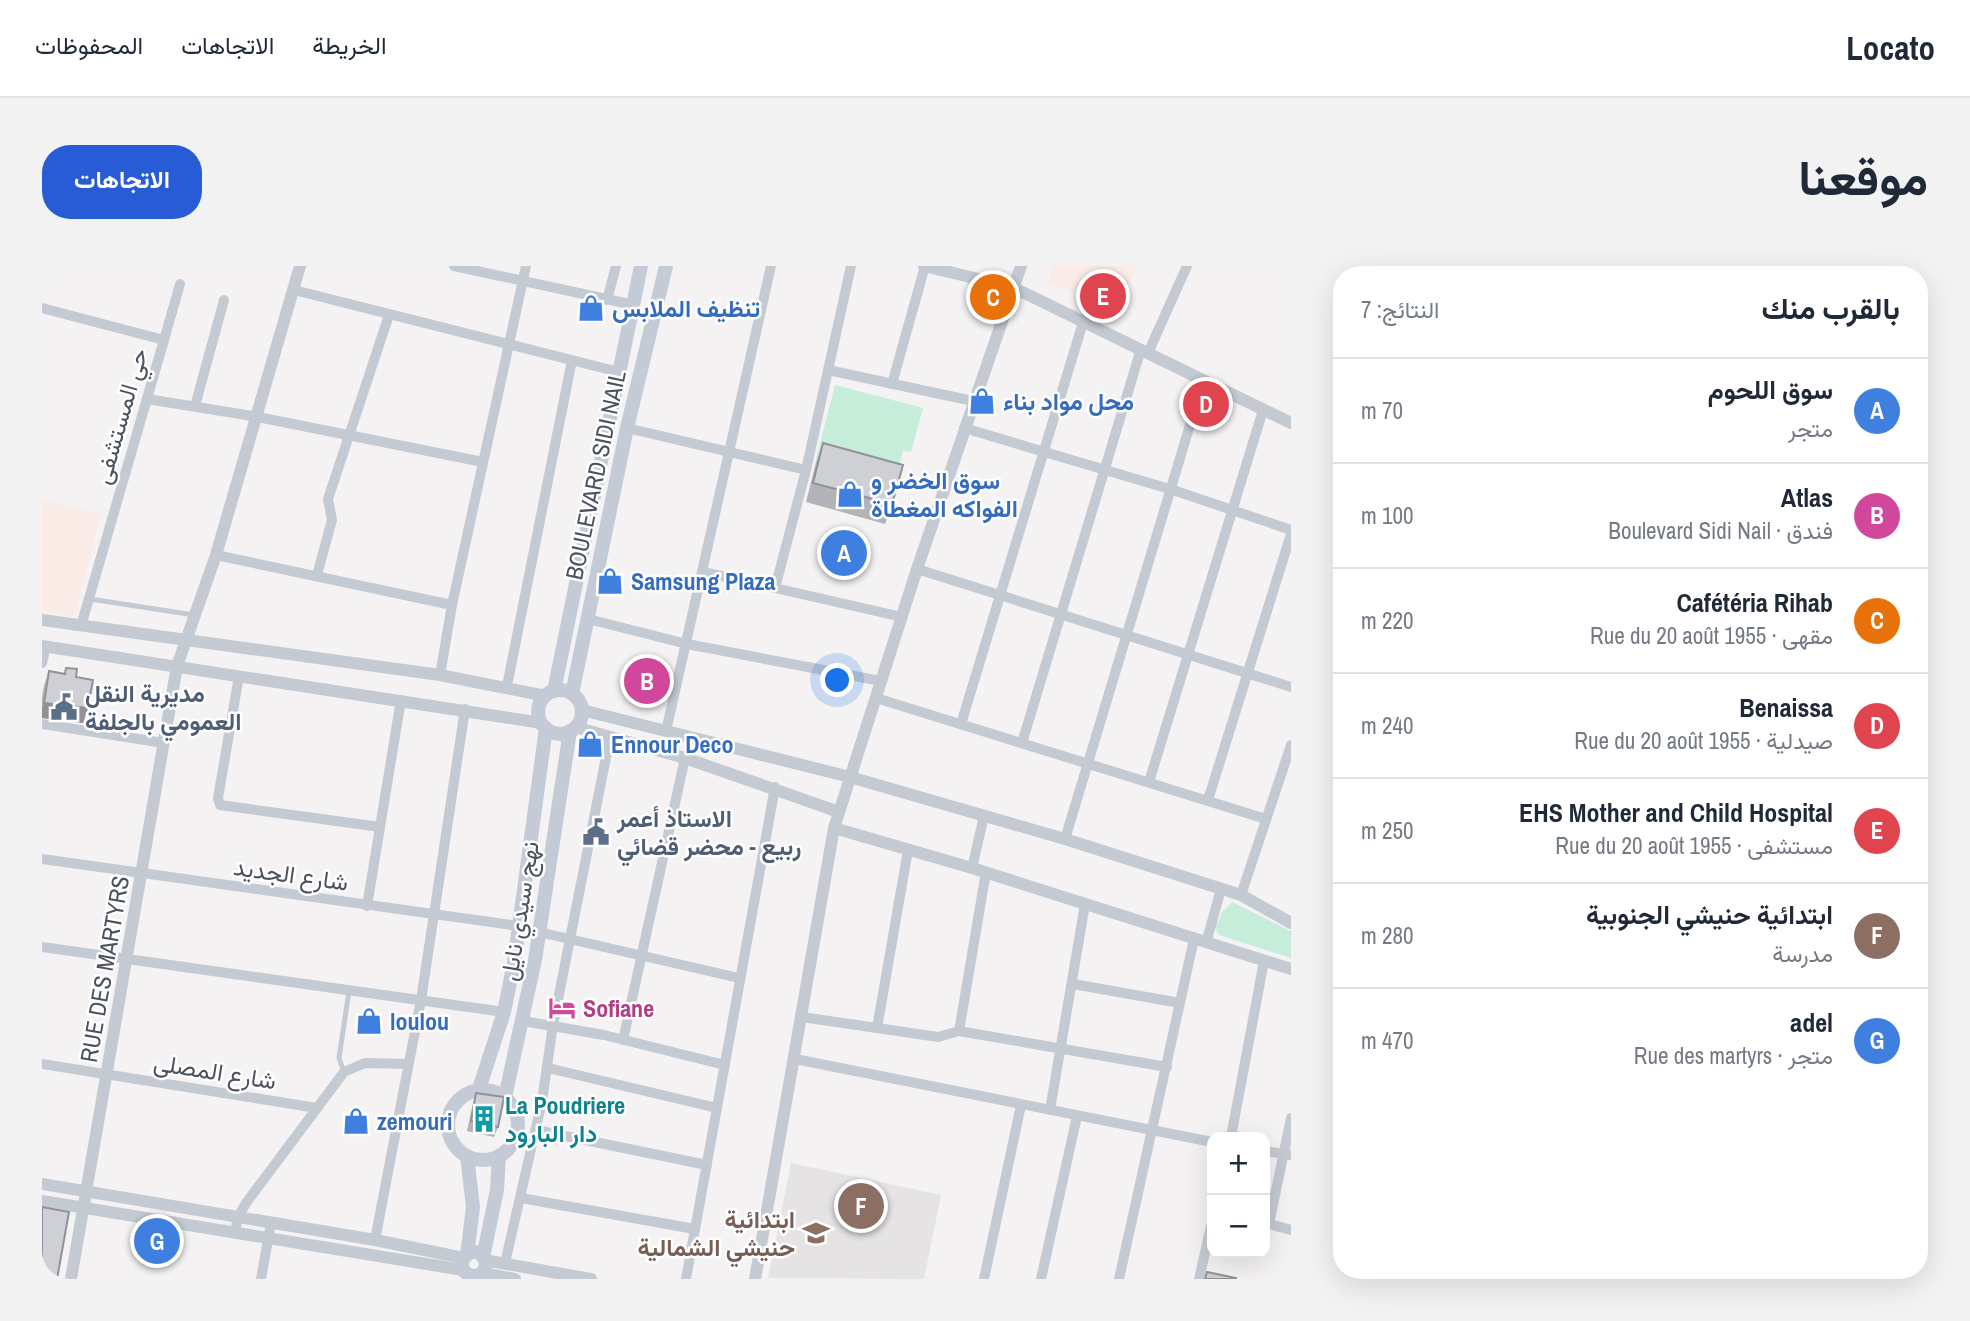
<!DOCTYPE html>
<html lang="ar">
<meta charset="utf-8">
<style>
:root{--surface:#fff;--page:#f2f2f3;--text:#1f2937;--muted:#747a83;--line:#e0e1e3;--accent:#285cd7}
body{margin:0;font-family:"Archivo Narrow",Vazirmatn,sans-serif;background:var(--page);color:var(--text);direction:rtl}
.controls{position:absolute;right:21px;bottom:21px;display:grid;overflow:hidden;border-radius:14px;box-shadow:0 7px 28px #0002}
.controls button{width:63px;height:63px;display:grid;place-items:center;padding:0;border:0;border-bottom:2px solid var(--line);background:var(--surface);color:var(--text);font:35px sans-serif}
.you{position:absolute;left:796px;top:415px;width:24px;height:24px;margin:-18px;border:5px solid #fff;border-radius:50%;background:#1a73e8;box-shadow:0 0 0 10px #1a73e833}
.badge{display:grid;place-items:center;width:46px;height:46px;border-radius:50%;background:var(--accent);color:#fff;font-size:23px;font-weight:700}
.pin{position:absolute;translate:-50% -50%;border:4px solid #fff;box-shadow:0 2px 7px #0006}
.list{margin:0;padding:0;list-style:none}
h2{display:flex;justify-content:space-between;align-items:center;height:91px;margin:0;padding:0 28px;font-size:30px}
h2 small{font-size:23px;font-weight:400;color:var(--muted)}
.list li{display:grid;grid-template-columns:46px 1fr auto;gap:21px;align-items:center;box-sizing:border-box;height:105px;padding:0 28px;border-top:2px solid var(--line)}
.list b{display:block;font-size:26px;white-space:nowrap}
.list p{margin:0;font-size:23px;white-space:nowrap;color:var(--muted)}
.list em{font-size:23px;font-style:normal;color:var(--muted)}
.map{position:relative;flex:none;width:1249px;height:1013px;overflow:hidden;direction:ltr;border-radius:28px}
header{display:flex;align-items:center;gap:42px;box-sizing:border-box;height:98px;padding:0 35px;background:var(--surface);border-bottom:2px solid var(--line)}
header strong{font-size:33px}
nav{display:flex;gap:38px;margin-inline-start:auto;font-size:24px}
.intro{display:flex;align-items:center;justify-content:space-between;box-sizing:border-box;height:168px;padding:0 42px}
h1{margin:0;font-size:49px}
.button{padding:18px 32px;border-radius:28px;background:var(--accent);color:#fff;font-size:24px;font-weight:700}
main{display:flex;gap:42px;padding:0 42px}
aside{flex:1;background:var(--surface);border-radius:28px;box-shadow:0 7px 28px #0002}
.map>svg:first-child{display:block}
.education{fill:#e5e3e3}
.medical{fill:#faebe6}
.green{fill:#c5edda}
.lines{fill:none;stroke-linecap:round;stroke-linejoin:round}
.service{stroke:#c4cad2;stroke-width:5}
.minor{stroke:#c4cad2;stroke-width:10}
.tertiary{stroke:#c4cad2;stroke-width:12}
.secondary{stroke:#c4cbd6;stroke-width:14}
.wall{fill:#b2b3b8}
.shaded-wall{fill:#919296}
.building{fill:#cfd0d6;stroke:#919296;stroke-width:2}
.labels{text-anchor:middle;dominant-baseline:central;stroke-width:5;stroke-linejoin:round;paint-order:stroke}
.shop-label{font-size:24px;font-weight:bold;fill:#366cbe;stroke:#fff;text-anchor:start}
.street-label{font-size:24px;fill:#4b525e;stroke:#fff}
.service-label{font-size:24px;font-weight:bold;fill:#4e5e75;stroke:#fff;text-anchor:start}
.hotel-label{font-size:24px;font-weight:bold;fill:#b23c85;stroke:#fff;text-anchor:start}
.culture-label{font-size:24px;font-weight:bold;fill:#0d838f;stroke:#fff;text-anchor:start}
.education-label{font-size:24px;font-weight:bold;fill:#785e54;stroke:#fff;text-anchor:end}
</style>
<header>
<strong>Locato</strong>
<nav><a>الخريطة</a><a>الاتجاهات</a><a>المحفوظات</a></nav>
</header>
<div class="intro"><h1>موقعنا</h1><a class="button">الاتجاهات</a></div>
<main>
<aside>
<h2>بالقرب منك<small>النتائج: 7</small></h2>
<ul class="list">
<li><span class="badge" style="background:#3f7fe0">A</span><div><b>سوق اللحوم</b><p>متجر</p></div><em>70 m</em></li>
<li><span class="badge" style="background:#d1479c">B</span><div><b>Atlas</b><p>فندق · Boulevard Sidi Nail</p></div><em>100 m</em></li>
<li><span class="badge" style="background:#e8710a">C</span><div><b>Cafétéria Rihab</b><p>مقهى · Rue du 20 août 1955</p></div><em>220 m</em></li>
<li><span class="badge" style="background:#e0444e">D</span><div><b>Benaissa</b><p>صيدلية · Rue du 20 août 1955</p></div><em>240 m</em></li>
<li><span class="badge" style="background:#e0444e">E</span><div><b>EHS Mother and Child Hospital</b><p>مستشفى · Rue du 20 août 1955</p></div><em>250 m</em></li>
<li><span class="badge" style="background:#8d6e63">F</span><div><b>ابتدائية حنيشي الجنوبية</b><p>مدرسة</p></div><em>280 m</em></li>
<li><span class="badge" style="background:#3f7fe0">G</span><div><b>adel</b><p>متجر · Rue des martyrs</p></div><em>470 m</em></li>
</ul>
</aside>
<div class="map">
<svg width="1249" height="1013" viewBox="0 0 1249 1013">
<rect width="100%" height="100%" fill="#f4f2f2"/>
<polygon class="education" points="749,897 899,929 882,1013 726,1012"/>
<g class="medical">
<polygon points="1011,0 1094,0 1076,42 1005,17"/>
<polygon points="0,234 59,249 32,350 0,344"/>
</g>
<g class="green">
<polygon points="793,119 881,142 869,186 861,185 854,214 774,193"/>
<polygon points="1190,636 1249,665 1249,692 1177,669 1173,662 1180,646"/>
</g>
<g class="lines">
<g class="service">
<polyline points="48,333 152,349"/>
<polyline points="302,806 297,792 307,725"/>
</g>
<g class="minor">
<polyline points="412,0 592,39"/>
<polyline points="809,0 764,204 733,322 860,351"/>
<polyline points="252,24 577,106"/>
<polyline points="565,34 574,0"/>
<polyline points="0,42 122,74 39,360"/>
<polyline points="122,74 138,18"/>
<polyline points="1106,87 1145,0"/>
<polyline points="786,104 931,135"/>
<polyline points="850,118 883,0"/>
<polyline points="105,133 216,151 441,196"/>
<polyline points="153,140 182,34"/>
<polyline points="585,162 764,204"/>
<polyline points="922,162 1131,224 1249,264"/>
<polyline points="174,289 410,339"/>
<polyline points="875,303 1249,421"/>
<polyline points="661,306 733,322"/>
<polyline points="275,309 290,254 286,233 347,49"/>
<polyline points="546,353 645,378 839,415"/>
<polyline points="0,397 4,380"/>
<polyline points="398,409 410,339 484,0"/>
<polyline points="197,410 176,532 178,539 338,561"/>
<polyline points="465,420 530,94"/>
<polyline points="834,432 1224,553"/>
<polyline points="0,458 122,477"/>
<polyline points="919,458 1042,53"/>
<polyline points="624,465 729,0"/>
<polyline points="980,477 1099,83"/>
<polyline points="1107,516 1221,144"/>
<polyline points="1166,534 1249,268"/>
<polyline points="1023,573 1161,116"/>
<polyline points="866,584 835,762 896,771 917,765"/>
<polyline points="0,593 477,660"/>
<polyline points="930,602 942,550"/>
<polyline points="944,606 917,765 1125,801"/>
<polyline points="1199,629 1249,479"/>
<polyline points="325,640 359,434"/>
<polyline points="497,666 697,712"/>
<polyline points="1164,677 1179,623"/>
<polyline points="0,681 462,746"/>
<polyline points="1031,718 1138,737"/>
<polyline points="760,751 835,762"/>
<polyline points="481,755 562,769 683,799"/>
<polyline points="581,774 643,492"/>
<polyline points="753,793 1170,876"/>
<polyline points="0,798 275,842"/>
<polyline points="506,802 675,842"/>
<polyline points="1008,844 1043,638"/>
<polyline points="1249,852 1227,958 1249,964"/>
<polyline points="494,864 665,899"/>
<polyline points="1189,871 1222,695"/>
<polyline points="1223,885 1249,889"/>
<polyline points="479,932 653,963"/>
<polyline points="193,966 196,951 204,937 302,806 323,797 365,798"/>
<polyline points="333,974 379,734 423,443"/>
<polyline points="463,997 500,835 511,759 568,471"/>
<polyline points="219,1013 229,957"/>
<polyline points="644,1013 733,521"/>
<polyline points="942,1013 979,839"/>
<polyline points="999,1013 1035,850"/>
<polyline points="1077,1013 1152,673"/>
<polyline points="1157,1013 1170,956"/>
</g>
<g class="tertiary">
<polyline points="882,0 970,21 1249,157"/>
<polyline points="0,354 398,409 504,430"/>
<polyline points="0,380 500,457"/>
<polyline points="540,444 808,511 1023,573 1199,629 1249,657"/>
<polyline points="533,461 643,492 797,546"/>
<polyline points="792,562 930,602 1249,703"/>
<polyline points="0,918 333,974 422,992"/>
<polyline points="0,935 421,1004"/>
<polyline points="442,994 549,1013"/>
<polyline points="440,1007 473,1013"/>
<polyline points="29,1013 135,400 174,289 258,0"/>
<polyline points="713,1013 792,562 875,303 979,0"/>
</g>
<g class="secondary">
<circle cx="518" cy="446" r="22"/>
<polyline points="512,425 599,0"/>
<polyline points="530,428 585,162 624,0"/>
<polyline points="437,823 462,746 472,697 504,462"/>
<circle cx="441" cy="859" r="35"/>
<polyline points="463,831 493,694 528,465"/>
<circle cx="432" cy="998" r="12"/>
<polyline points="425,989 431,941 425,890"/>
<polyline points="441,991 455,924 457,890"/>
</g>
</g>
<g class="wall">
<polygon points="781,177 850,238 843,258 764,236 774,196"/>
<polygon points="24,402 34,411 46,442 41,457 0,452 0,431 2,420 7,405 22,408"/>
<polygon points="434,827 456,861 452,871 425,865 431,837"/>
</g>
<polygon class="shaded-wall" points="2,437 46,442 41,457 0,452 0,442"/>
<g class="building">
<polygon points="781,177 861,199 850,238 771,217"/>
<polygon points="24,402 35,403 34,411 51,414 46,442 2,437 7,405 23,408"/>
<polygon points="434,827 462,831 456,861 429,855"/>
<polygon points="0,941 27,946 15,1013 0,1013"/>
<polygon points="1165,1006 1194,1012 1194,1013 1163,1013"/>
</g>
<defs>
<symbol id="shop-bare" viewBox="-9 -9 18 18"><path d="M-5-2.5h2.3a2.7 3.5 0 0 1 5.4 0H5L5.5 6h-11ZM-1.5-2.5h3a1.5 2.3 0 0 0-3 0Z" fill="#3f7fe0" stroke="#fff" stroke-width="2.5" paint-order="stroke"/></symbol>
<symbol id="civic-bare" viewBox="-9 -9 18 18"><path d="M-.6-6.5H3V-4.5H.6V-3L4-1V1h2V6H-6V1h2V-1L-.6-3ZM-1.2 2.5V6h2.4V2.5Z" fill="#5c6f8a" stroke="#fff" stroke-width="2.5" paint-order="stroke"/></symbol>
<symbol id="hotel-bare" viewBox="-9 -9 18 18"><path d="M-6-4.5h1.5V1H6V5H4.5V3h-9V5H-6ZM-4 0a1.8 1.8 0 1 1 3.6 0ZM.5 0V-2.5h3Q6-2.5 6 0Z" fill="#d1479c" stroke="#fff" stroke-width="2.5" paint-order="stroke"/></symbol>
<symbol id="building-bare" viewBox="-9 -9 18 18"><path d="M-4-6H4V6H1V3H-1V6H-4ZM-2.5-4.3h1.7v1.8h-1.7ZM.8-4.3h1.7v1.8H.8ZM-2.5-1h1.7V.8h-1.7ZM.8-1h1.7V.8H.8Z" fill="#0f9aa8" stroke="#fff" stroke-width="2.5" paint-order="stroke"/></symbol>
<symbol id="school-bare" viewBox="-9 -9 18 18"><path d="M0-5L7-2L0 1L-7-2ZM-4 1L0 2.5L4 1V4Q0 6-4 4Z" fill="#8d6e63" stroke="#fff" stroke-width="2.5" paint-order="stroke"/></symbol>
</defs>
<g fill-rule="evenodd">
<use href="#shop-bare" x="530" y="23" width="38" height="38"/>
<use href="#shop-bare" x="921" y="116" width="38" height="38"/>
<use href="#shop-bare" x="789" y="209" width="38" height="38"/>
<use href="#shop-bare" x="549" y="296" width="38" height="38"/>
<use href="#civic-bare" x="3" y="422" width="38" height="38"/>
<use href="#shop-bare" x="529" y="459" width="38" height="38"/>
<use href="#civic-bare" x="535" y="547" width="38" height="38"/>
<use href="#hotel-bare" x="501" y="723" width="38" height="38"/>
<use href="#shop-bare" x="308" y="736" width="38" height="38"/>
<use href="#building-bare" x="423" y="834" width="38" height="38"/>
<use href="#shop-bare" x="295" y="836" width="38" height="38"/>
<use href="#school-bare" x="755" y="948" width="38" height="38"/>
</g>
<g class="labels">
<g class="shop-label">
<text x="570" y="42">تنظيف الملابس</text>
<text x="961" y="135">محل مواد بناء</text>
<text x="829" y="214">سوق الخضر و<tspan x="829" dy="28">الفواكه المغطاة</tspan></text>
<text x="589" y="315">Samsung Plaza</text>
<text x="569" y="478">Ennour Deco</text>
<text x="348" y="755">loulou</text>
<text x="335" y="855">zemouri</text>
</g>
<g class="street-label">
<text transform="translate(78 150) rotate(-74)">حي المستشفى</text>
<text transform="translate(553 209) rotate(-78)">BOULEVARD SIDI NAIL</text>
<text transform="translate(249 608) rotate(8)">شارع الجديد</text>
<text transform="translate(477 645) rotate(-81)">نهج سيدي نايل</text>
<text transform="translate(62 703) rotate(-80)">RUE DES MARTYRS</text>
<text transform="translate(173 805) rotate(9)">شارع المصلى</text>
</g>
<g class="service-label">
<text x="43" y="427">مديرية النقل<tspan x="43" dy="28">العمومي بالجلفة</tspan></text>
<text x="575" y="552">الاستاذ أعمر<tspan x="575" dy="28">ربيع - محضر قضائي</tspan></text>
</g>
<g class="hotel-label">
<text x="541" y="742">Sofiane</text>
</g>
<g class="culture-label">
<text x="463" y="839">La Poudriere<tspan x="463" dy="28">دار البارود</tspan></text>
</g>
<g class="education-label">
<text x="753" y="953">ابتدائية<tspan x="753" dy="28">حنيشي الشمالية</tspan></text>
</g>
</g>
</svg>
<div class="controls">
<button>+</button>
<button>−</button>
</div>
<div class="you"></div>
<div class="pin badge" style="left:802px;top:287px;background:#3f7fe0">A</div>
<div class="pin badge" style="left:605px;top:415px;background:#d1479c">B</div>
<div class="pin badge" style="left:951px;top:31px;background:#e8710a">C</div>
<div class="pin badge" style="left:1164px;top:138px;background:#e0444e">D</div>
<div class="pin badge" style="left:1061px;top:30px;background:#e0444e">E</div>
<div class="pin badge" style="left:819px;top:940px;background:#8d6e63">F</div>
<div class="pin badge" style="left:115px;top:975px;background:#3f7fe0">G</div>
</div>
</main>
